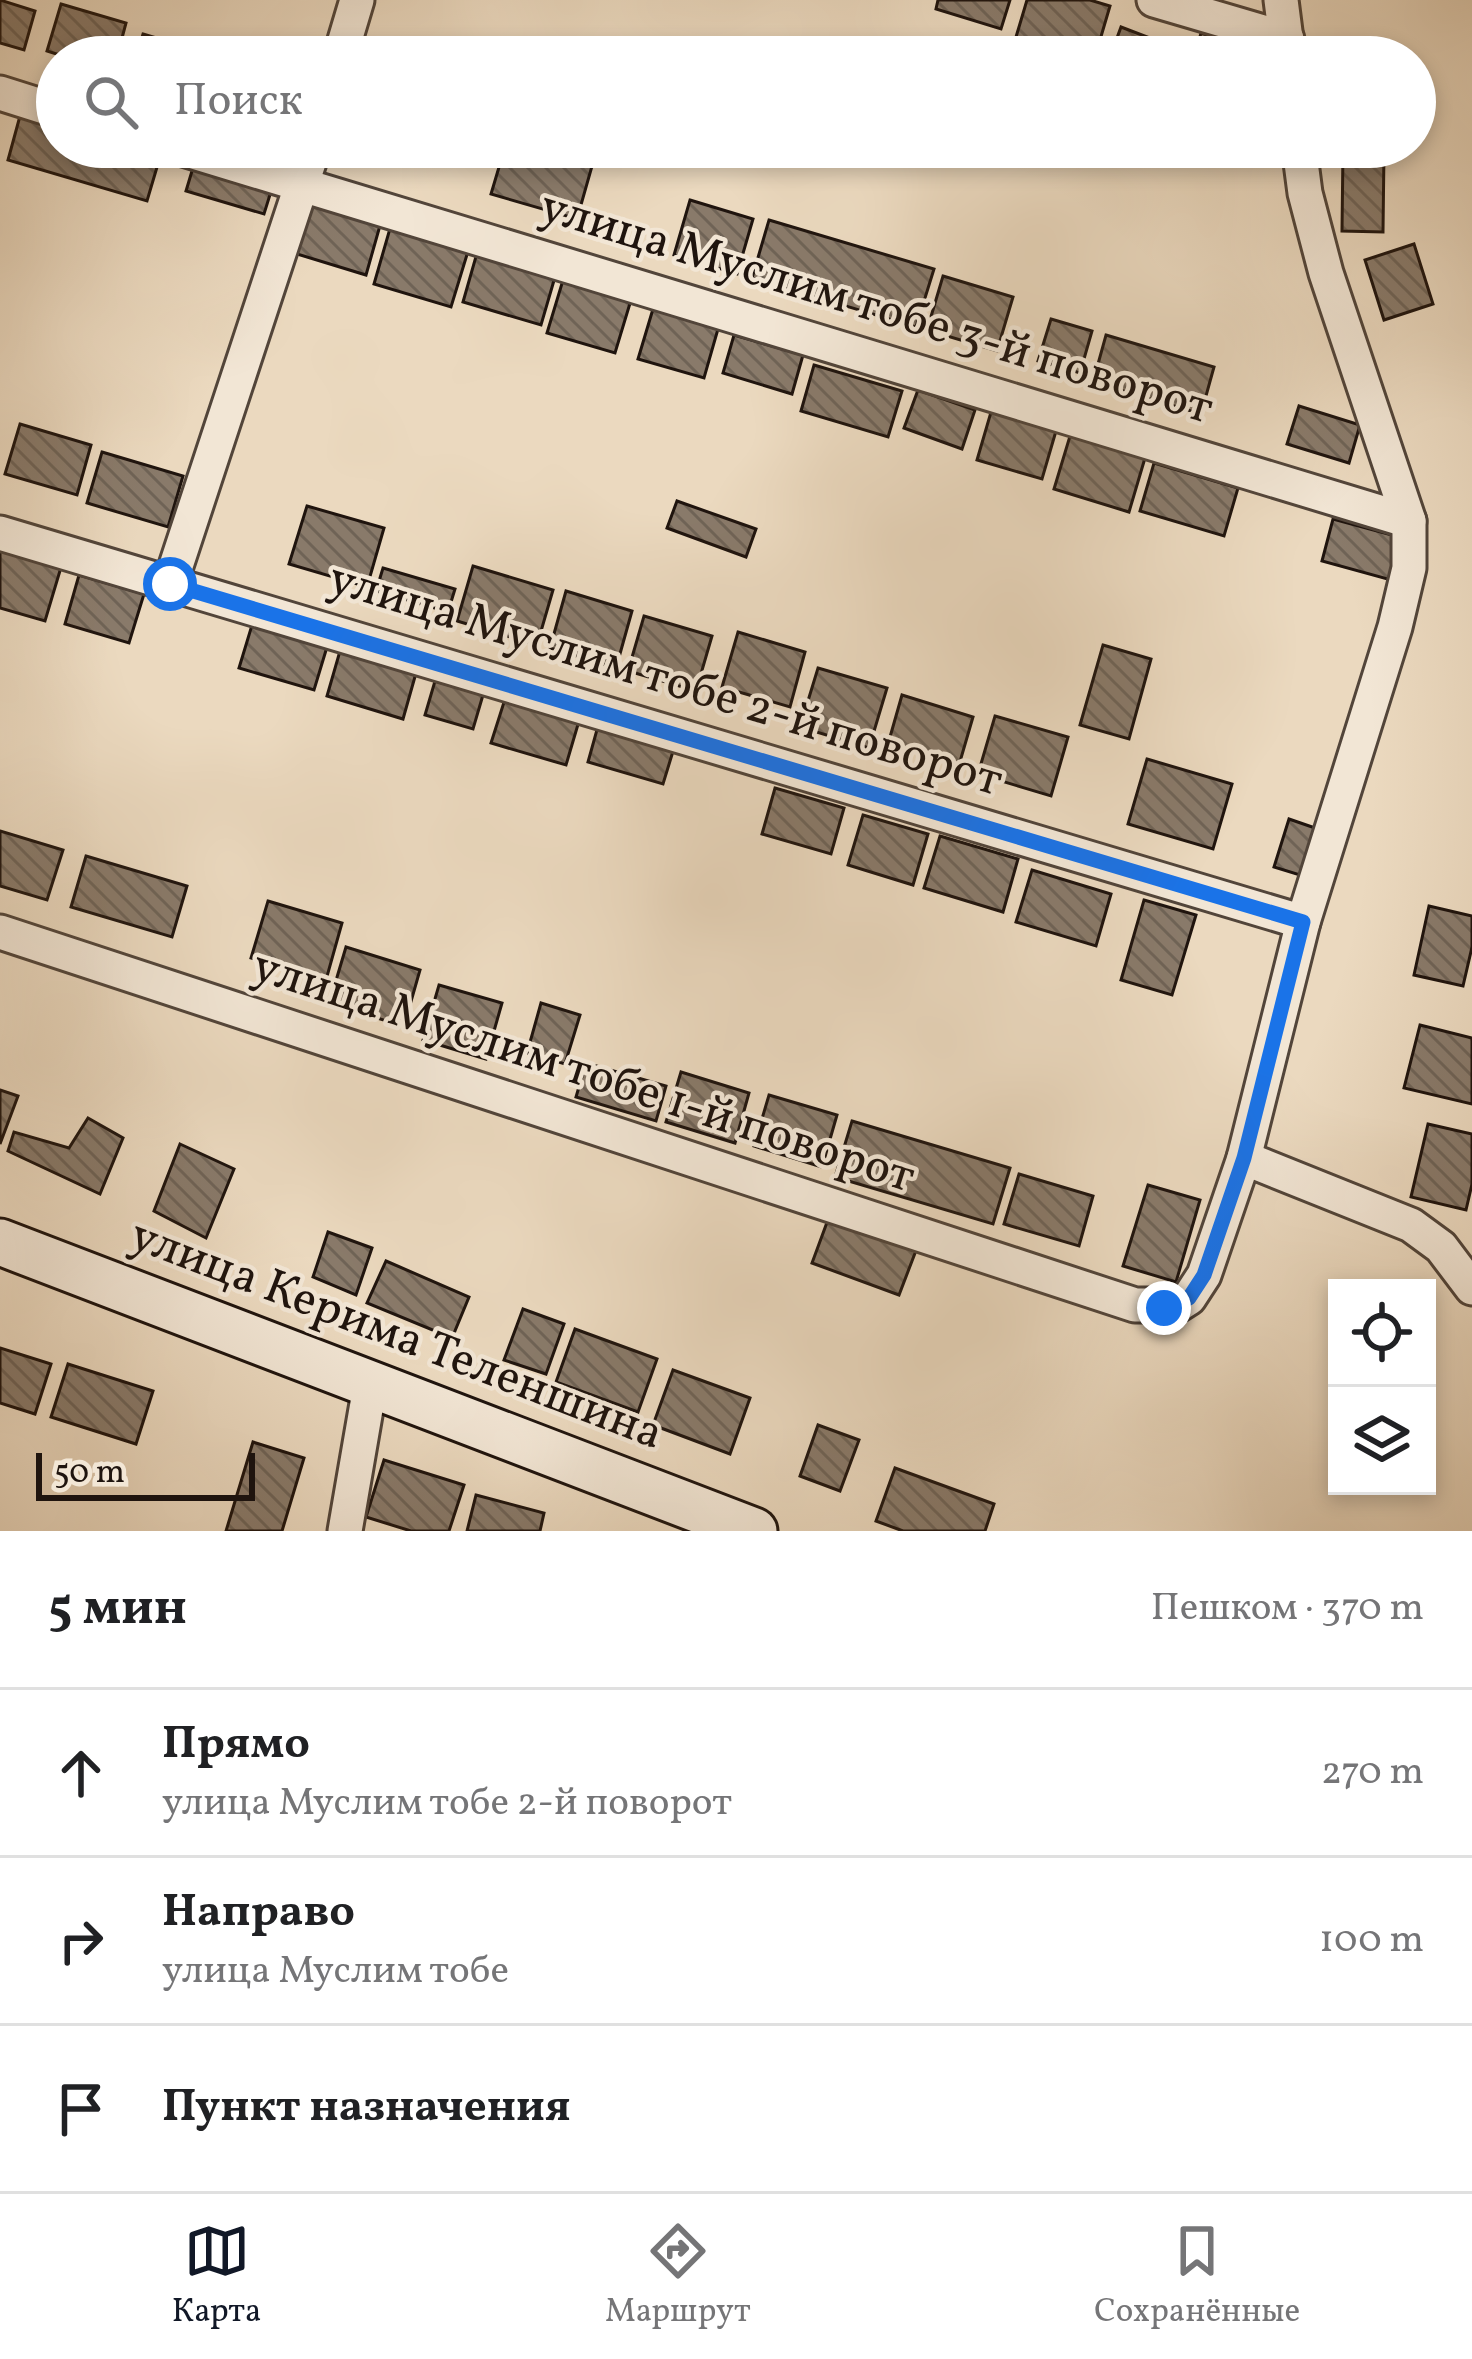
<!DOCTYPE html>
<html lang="ru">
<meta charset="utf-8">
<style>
:root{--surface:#fff;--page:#f2f2f2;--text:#202124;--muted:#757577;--line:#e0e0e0;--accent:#111827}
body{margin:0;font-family:Vollkorn,serif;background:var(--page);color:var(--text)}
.controls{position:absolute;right:36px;bottom:36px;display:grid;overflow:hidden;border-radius:0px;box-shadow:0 6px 18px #0003}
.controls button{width:108px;height:108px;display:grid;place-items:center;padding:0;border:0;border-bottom:3px solid var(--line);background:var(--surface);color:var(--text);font:60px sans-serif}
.scale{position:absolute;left:36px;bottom:30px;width:219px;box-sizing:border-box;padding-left:12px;border:6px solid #1f140e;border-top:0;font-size:33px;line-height:42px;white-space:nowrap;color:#1f140e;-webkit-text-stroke:9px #f2e6d5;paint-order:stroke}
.stop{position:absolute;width:36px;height:36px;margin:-27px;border:9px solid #1a73e8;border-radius:50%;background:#fff}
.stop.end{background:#1a73e8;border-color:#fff;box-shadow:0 3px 12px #0008}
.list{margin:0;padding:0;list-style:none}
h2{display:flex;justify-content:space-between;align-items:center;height:156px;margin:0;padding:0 48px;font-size:51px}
h2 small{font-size:39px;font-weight:400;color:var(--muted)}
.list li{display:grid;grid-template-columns:78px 1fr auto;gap:36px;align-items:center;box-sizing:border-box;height:168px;padding:0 48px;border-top:3px solid var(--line)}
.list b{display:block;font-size:45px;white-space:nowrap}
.list p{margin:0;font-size:39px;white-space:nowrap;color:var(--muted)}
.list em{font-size:39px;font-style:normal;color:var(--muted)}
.icon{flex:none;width:66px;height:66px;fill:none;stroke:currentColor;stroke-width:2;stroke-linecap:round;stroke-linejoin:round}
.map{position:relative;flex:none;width:1472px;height:1531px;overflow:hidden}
.search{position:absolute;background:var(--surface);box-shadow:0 6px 18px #0003;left:36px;right:36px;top:36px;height:132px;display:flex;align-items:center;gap:30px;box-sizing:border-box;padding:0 42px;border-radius:66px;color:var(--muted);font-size:45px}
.sheet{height:660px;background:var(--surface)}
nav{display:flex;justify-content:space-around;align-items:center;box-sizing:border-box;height:168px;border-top:3px solid var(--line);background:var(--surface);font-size:33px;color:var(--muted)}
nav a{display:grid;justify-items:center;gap:6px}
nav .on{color:var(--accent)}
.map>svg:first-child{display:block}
.building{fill:url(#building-back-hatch);stroke:#1f140e;stroke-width:3}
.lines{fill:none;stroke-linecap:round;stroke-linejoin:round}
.street-casing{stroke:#52453a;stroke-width:39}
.secondary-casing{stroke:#1f140e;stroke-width:51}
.street{stroke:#f2e6d5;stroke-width:33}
.secondary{stroke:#f2e6d5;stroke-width:45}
.route{stroke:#1a73e8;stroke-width:15}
.labels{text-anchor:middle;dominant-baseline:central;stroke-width:9;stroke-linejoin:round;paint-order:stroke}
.street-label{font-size:48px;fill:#1f140e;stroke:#f2e6d5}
</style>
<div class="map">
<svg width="1472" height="1531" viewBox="0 0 1472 1531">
<defs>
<pattern id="building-back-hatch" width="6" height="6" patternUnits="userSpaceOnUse" patternTransform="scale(3)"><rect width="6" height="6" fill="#897a6a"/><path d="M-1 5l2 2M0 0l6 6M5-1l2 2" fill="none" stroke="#6f6356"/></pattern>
</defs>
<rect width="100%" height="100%" fill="#ebd9bf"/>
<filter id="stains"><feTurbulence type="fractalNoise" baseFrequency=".00167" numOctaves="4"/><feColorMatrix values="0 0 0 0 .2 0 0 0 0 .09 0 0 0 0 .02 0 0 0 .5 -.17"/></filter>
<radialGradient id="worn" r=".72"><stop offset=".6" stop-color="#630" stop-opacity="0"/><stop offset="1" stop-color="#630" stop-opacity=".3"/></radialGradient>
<g class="building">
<polygon points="0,0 35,11 24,50 0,43"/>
<polygon points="938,0 1010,0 1001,29 936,9"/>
<polygon points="1027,0 1090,0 1110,6 1095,57 1016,37"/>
<polygon points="61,4 126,23 117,57 66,57 47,51"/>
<polygon points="1121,27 1179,49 1176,57 1110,57"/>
<polygon points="1201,33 1261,51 1260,57 1194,57"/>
<polygon points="143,34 210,54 209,57 136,57"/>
<polygon points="20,116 57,127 57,147 126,147 160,157 147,201 8,160"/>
<polygon points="505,147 552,147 594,159 577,219 491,194"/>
<polygon points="1343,150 1384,151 1383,232 1342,231"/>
<polygon points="195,161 273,185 264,214 186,191"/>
<polygon points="300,197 381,222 366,275 284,250"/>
<polygon points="690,200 753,219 737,274 674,255"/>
<polygon points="769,220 934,269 916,327 752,278"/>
<polygon points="391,225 469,248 451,307 374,284"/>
<polygon points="1414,244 1433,304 1384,320 1365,260"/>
<polygon points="477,253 555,277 541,325 463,302"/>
<polygon points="943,276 1013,297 997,351 927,330"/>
<polygon points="563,280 631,300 615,353 547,333"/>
<polygon points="653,309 718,329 704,378 638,359"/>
<polygon points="1051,319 1092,331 1080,373 1038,361"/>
<polygon points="734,335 803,355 792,394 723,373"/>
<polygon points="1106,335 1214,367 1201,414 1093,382"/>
<polygon points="814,365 902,391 888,437 801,411"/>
<polygon points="918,390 975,410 962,449 904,428"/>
<polygon points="1299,406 1360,425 1349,463 1287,444"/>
<polygon points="991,412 1056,431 1042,479 977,460"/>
<polygon points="20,424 91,445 77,495 5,474"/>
<polygon points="1070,436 1145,458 1129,512 1054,489"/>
<polygon points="102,452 183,476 168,527 87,503"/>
<polygon points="1154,463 1238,488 1224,536 1140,511"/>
<polygon points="677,501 756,529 746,557 667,528"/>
<polygon points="307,506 384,528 367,587 289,564"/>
<polygon points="1333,519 1403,538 1391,580 1322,561"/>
<polygon points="0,545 62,564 45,621 0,608"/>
<polygon points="473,566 553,590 537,645 457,621"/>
<polygon points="383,568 455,589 448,612 376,591"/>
<polygon points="79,575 144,594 129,643 65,624"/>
<polygon points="566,591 632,611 616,668 550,648"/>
<polygon points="644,616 712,636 696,691 628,671"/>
<polygon points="252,625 327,647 314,690 239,668"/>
<polygon points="738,632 805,652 790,707 722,687"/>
<polygon points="342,644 418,666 403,719 327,696"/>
<polygon points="1103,645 1151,659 1129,739 1080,725"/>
<polygon points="818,668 887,688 869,748 800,727"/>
<polygon points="435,681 483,695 473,729 425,715"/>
<polygon points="902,695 973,717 959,765 888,744"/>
<polygon points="505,699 579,721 566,765 491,743"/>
<polygon points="995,716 1068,737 1051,796 978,774"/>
<polygon points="598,726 674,748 663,784 588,762"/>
<polygon points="1147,759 1232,784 1213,849 1128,824"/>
<polygon points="775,788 844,808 831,854 762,834"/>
<polygon points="863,815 928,834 913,885 848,865"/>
<polygon points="1289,819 1318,829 1303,876 1274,867"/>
<polygon points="0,831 63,850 47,900 0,886"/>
<polygon points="940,836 1018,859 1003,912 924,888"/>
<polygon points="86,856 187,886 172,937 71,907"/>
<polygon points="1032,870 1111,894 1096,946 1016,922"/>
<polygon points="1144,900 1196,915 1172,995 1121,980"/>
<polygon points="268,901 342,923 326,980 251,958"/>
<polygon points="1429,906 1472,916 1472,947 1463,986 1414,975"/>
<polygon points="346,947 420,970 404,1026 329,1004"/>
<polygon points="439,985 502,1003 486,1059 423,1040"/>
<polygon points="541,1003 580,1015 565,1064 527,1053"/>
<polygon points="1420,1025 1472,1038 1472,1104 1404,1088"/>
<polygon points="586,1063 666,1086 656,1121 576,1097"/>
<polygon points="681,1072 749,1093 735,1143 666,1122"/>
<polygon points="0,1090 18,1096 0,1144"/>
<polygon points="769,1095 837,1115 822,1167 754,1146"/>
<polygon points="88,1118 123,1138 100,1194 8,1151 14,1132 69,1148"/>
<polygon points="852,1121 1010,1168 993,1224 835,1177"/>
<polygon points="1428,1124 1472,1134 1472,1184 1466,1210 1411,1197"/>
<polygon points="180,1144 234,1169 206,1238 154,1211"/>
<polygon points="1019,1174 1093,1196 1079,1246 1004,1224"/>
<polygon points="1148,1185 1200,1200 1176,1282 1123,1266"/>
<polygon points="829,1217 917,1248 899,1295 812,1263"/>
<polygon points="328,1232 372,1248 356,1295 313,1277"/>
<polygon points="386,1261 469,1297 452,1338 367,1303"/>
<polygon points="523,1309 564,1324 546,1374 504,1360"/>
<polygon points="575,1329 657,1359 638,1412 556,1382"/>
<polygon points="0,1348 51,1364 35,1414 0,1403"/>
<polygon points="68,1364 153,1391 136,1444 51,1417"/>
<polygon points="673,1370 750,1398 730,1454 653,1425"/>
<polygon points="818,1425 859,1440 840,1491 800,1476"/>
<polygon points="253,1442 304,1458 282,1531 226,1531"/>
<polygon points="384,1460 464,1485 449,1531 411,1531 366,1517"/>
<polygon points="895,1468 994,1504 985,1531 903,1531 876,1521"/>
<polygon points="476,1495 544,1513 540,1531 467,1531"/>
</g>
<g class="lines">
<defs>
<g id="street">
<polyline points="1154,0 1287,39"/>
<polyline points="1281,0 1288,55"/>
<polyline points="340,57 357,0"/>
<polyline points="0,93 57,111"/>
<polyline points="177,147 1409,521"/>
<polyline points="0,533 1303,922"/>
<polyline points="170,584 314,147"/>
<polyline points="0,932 1135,1305 1178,1305 1189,1298 1204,1275 1244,1158 1303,922 1395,627 1409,568 1409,521 1326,273 1305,193 1299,147"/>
<polyline points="1244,1158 1411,1225 1441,1247 1472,1288"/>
<polyline points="345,1531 370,1386"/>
</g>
<polyline id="secondary" points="0,1242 754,1531"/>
</defs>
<use href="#street" class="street-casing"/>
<use href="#secondary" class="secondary-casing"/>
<use href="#street" class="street"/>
<use href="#secondary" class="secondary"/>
</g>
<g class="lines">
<polyline class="route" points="170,584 1303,922 1244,1158 1204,1275 1189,1298 1164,1308"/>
</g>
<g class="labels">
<g class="street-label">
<text transform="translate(876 309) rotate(17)">улица Муслим тобе 3-й поворот</text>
<text transform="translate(665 681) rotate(17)">улица Муслим тобе 2-й поворот</text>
<text transform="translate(583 1073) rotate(18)">улица Муслим тобе 1-й поворот</text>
<text transform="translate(396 1336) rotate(21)">улица Керима Теленшина</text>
</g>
</g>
<rect width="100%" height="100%" filter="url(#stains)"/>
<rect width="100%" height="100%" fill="url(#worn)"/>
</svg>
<div class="controls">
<button><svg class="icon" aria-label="locate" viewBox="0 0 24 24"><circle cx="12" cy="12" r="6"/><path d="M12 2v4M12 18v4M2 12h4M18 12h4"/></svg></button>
<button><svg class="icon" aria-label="layers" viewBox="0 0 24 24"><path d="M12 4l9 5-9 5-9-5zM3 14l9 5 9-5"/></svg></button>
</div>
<div class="scale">50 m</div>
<div class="stop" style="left:170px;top:584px"></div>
<div class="stop end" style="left:1164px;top:1308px"></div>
<div class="search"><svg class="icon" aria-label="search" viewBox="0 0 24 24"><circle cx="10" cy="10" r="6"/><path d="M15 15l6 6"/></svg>Поиск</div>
</div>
<section class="sheet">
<h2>5 мин<small>Пешком · 370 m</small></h2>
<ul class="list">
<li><svg class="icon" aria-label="ahead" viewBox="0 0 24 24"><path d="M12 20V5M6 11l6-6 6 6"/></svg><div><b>Прямо</b><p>улица Муслим тобе 2-й поворот</p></div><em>270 m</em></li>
<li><svg class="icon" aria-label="right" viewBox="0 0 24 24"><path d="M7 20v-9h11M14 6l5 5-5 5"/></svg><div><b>Направо</b><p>улица Муслим тобе</p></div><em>100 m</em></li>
<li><svg class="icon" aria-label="arrive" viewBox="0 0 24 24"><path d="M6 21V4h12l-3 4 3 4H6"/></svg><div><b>Пункт назначения</b></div></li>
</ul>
</section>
<nav>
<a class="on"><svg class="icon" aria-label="map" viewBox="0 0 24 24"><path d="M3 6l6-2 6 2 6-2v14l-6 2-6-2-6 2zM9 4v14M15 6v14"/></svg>Карта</a>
<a><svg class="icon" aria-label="directions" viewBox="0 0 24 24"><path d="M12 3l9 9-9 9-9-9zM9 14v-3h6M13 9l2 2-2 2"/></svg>Маршрут</a>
<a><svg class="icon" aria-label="saved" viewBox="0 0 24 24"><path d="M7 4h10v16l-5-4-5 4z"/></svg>Сохранённые</a>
</nav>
